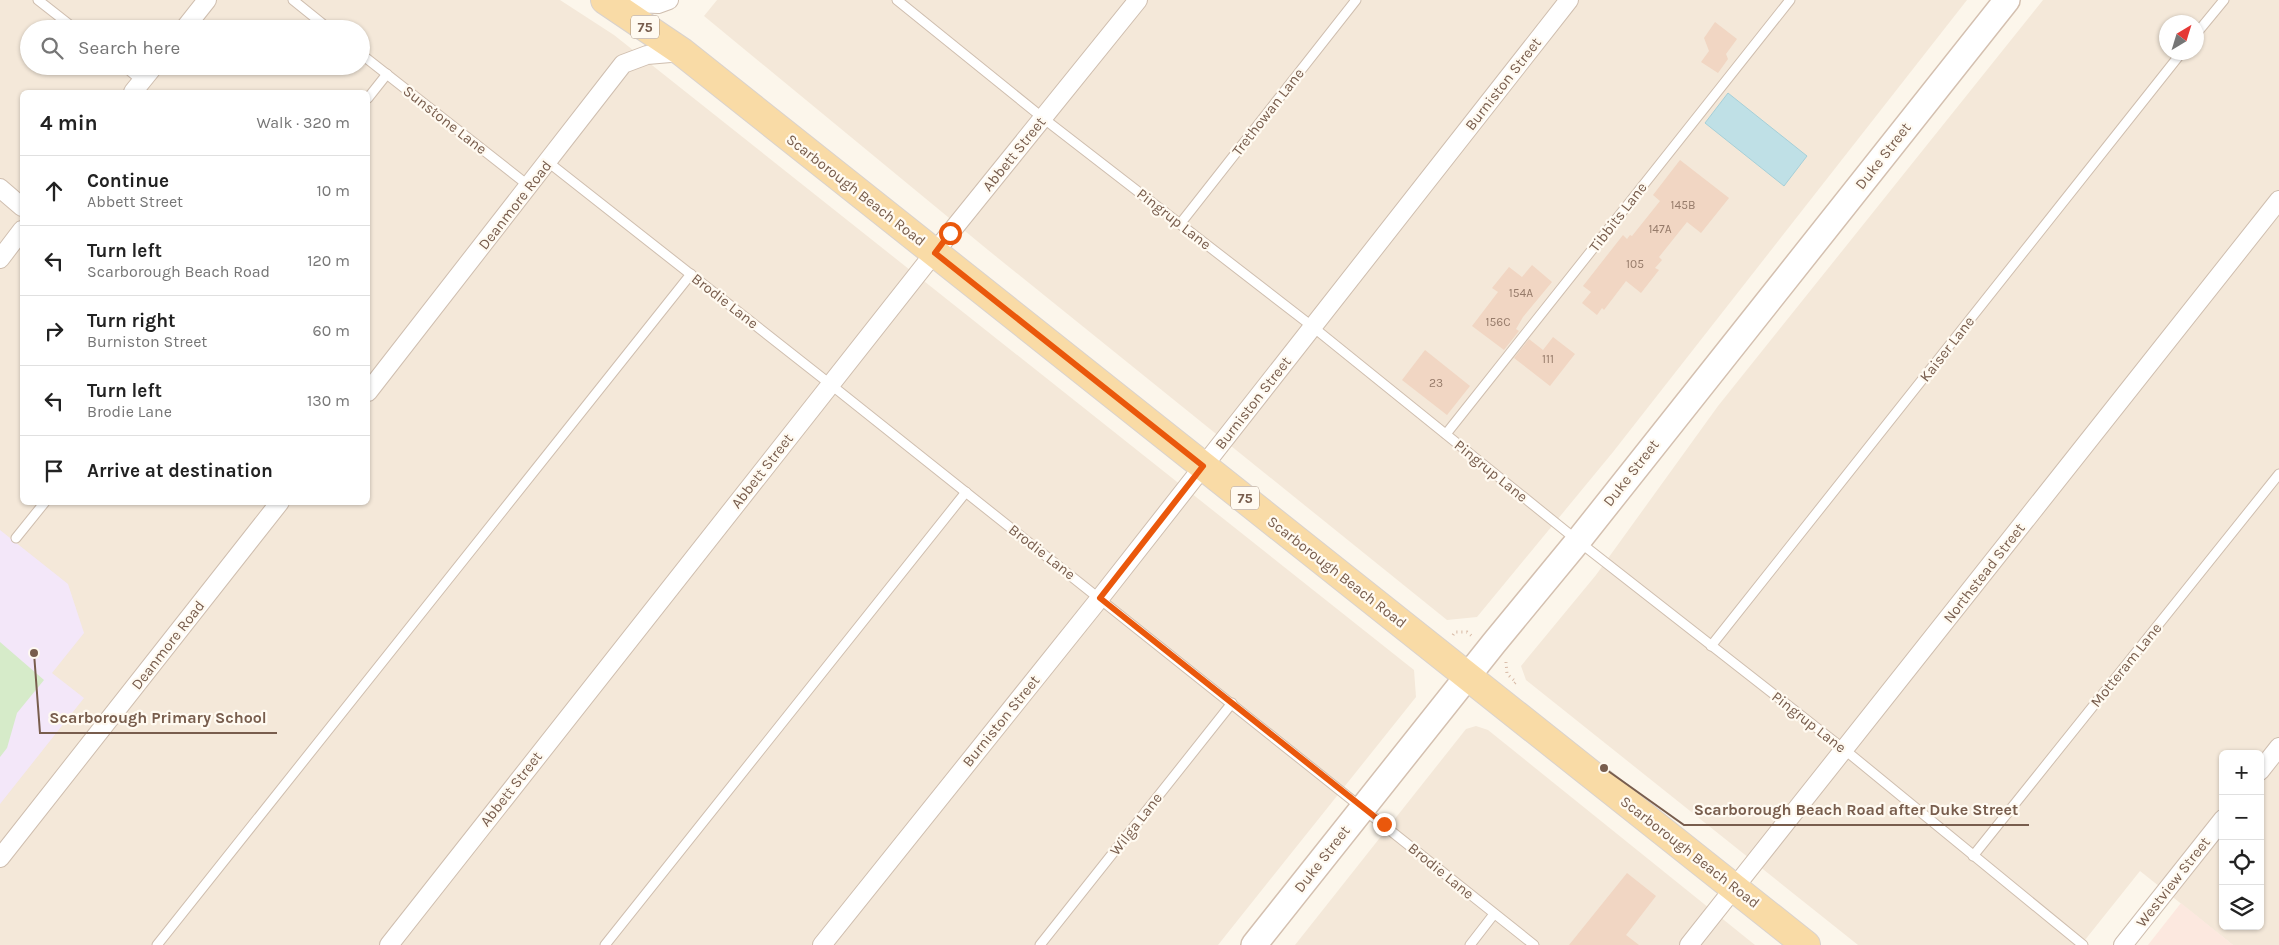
<!DOCTYPE html>
<meta charset="utf-8">
<style>
:root{--surface:#fff;--page:#f6f6f6;--text:#222;--muted:#767676;--line:#e0e0e0}
body{margin:0;font-family:Karla,sans-serif;background:var(--page);color:var(--text)}
.controls{position:absolute;right:15px;bottom:15px;display:grid;overflow:hidden;border-radius:8px;box-shadow:0 1px 4px #0004}
.controls button{width:45px;height:45px;display:grid;place-items:center;padding:0;border:0;border-bottom:1px solid var(--line);background:var(--surface);color:var(--text);font:25px sans-serif}
.compass{position:absolute;left:2159px;top:15px;width:45px;height:45px;border-radius:50%;background:var(--surface);box-shadow:0 1px 4px #0004;rotate:38deg}
.stop{position:absolute;width:15px;height:15px;margin:-11px;border:4px solid #ea580c;border-radius:50%;background:#fff}
.stop.end{background:#ea580c;border-color:#fff;box-shadow:0 1px 5px #0008}
.list{margin:0;padding:0;list-style:none}
h2{display:flex;justify-content:space-between;align-items:center;height:65px;margin:0;padding:0 20px;font-size:21px}
h2 small{font-size:16px;font-weight:400;color:var(--muted)}
.list li{display:grid;grid-template-columns:32px 1fr auto;gap:15px;align-items:center;box-sizing:border-box;height:70px;padding:0 20px;border-top:1px solid var(--line)}
.list b{display:block;font-size:19px;white-space:nowrap}
.list p{margin:0;font-size:16px;white-space:nowrap;color:var(--muted)}
.list em{font-size:16px;font-style:normal;color:var(--muted)}
.icon{flex:none;width:28px;height:28px;fill:none;stroke:currentColor;stroke-width:2;stroke-linecap:round;stroke-linejoin:round}
.map{position:relative;flex:none;width:2279px;height:945px;overflow:hidden}
.search{position:absolute;background:var(--surface);box-shadow:0 1px 4px #0004;left:20px;top:20px;width:350px;height:55px;display:flex;align-items:center;gap:12px;box-sizing:border-box;padding:0 18px;border-radius:28px;color:var(--muted);font-size:19px}
.panel{position:absolute;background:var(--surface);box-shadow:0 1px 4px #0004;left:20px;top:90px;width:350px;height:415px;border-radius:8px}
.map>svg:first-child{display:block}
.residential{fill:#f4e8d9;fill-rule:evenodd}
.commercial{fill:#fce8df}
.education{fill:#f3e7f9}
.green{fill:#d6ebc9}
.water{fill:#bfe0e6;stroke:#a5cfd8}
.building{fill:#f1d6c3}
.lines{fill:none;stroke-linecap:round;stroke-linejoin:round}
.service-casing{stroke:#cfbeaf;stroke-width:11}
.minor-casing{stroke:#cfbeaf;stroke-width:20}
.secondary-casing{stroke:#d4c0b0;stroke-width:28}
.primary-casing{stroke:#d9d2cd;stroke-width:30}
.path{stroke:#d7b9a5;stroke-width:3;stroke-dasharray:1 4;stroke-linecap:butt}
.service{stroke:#fff;stroke-width:9}
.minor{stroke:#fff;stroke-width:18}
.secondary{stroke:#fff;stroke-width:25}
.primary{stroke:#f9dba6;stroke-width:28}
.route{stroke:#ea580c;stroke-width:6}
.labels{text-anchor:middle;dominant-baseline:central;stroke-width:4.5;stroke-linejoin:round;paint-order:stroke}
.number-label{font-size:12px;fill:#967b6a}
.shield{fill:#fffaf1;stroke:#a08c7e;stroke-width:1}
.shield-label{font-size:14px;font-weight:bold;fill:#785d4d}
.street-label{font-size:15px;fill:#785d4d;stroke:#fffaf1}
.leader{fill:none;stroke:#785d4d;stroke-width:2}
.callout-dot{fill:#785d4d;stroke:#fffaf1;stroke-width:2}
.callout-label{font-size:16px;text-anchor:middle;font-weight:bold;fill:#785d4d;stroke:#fffaf1;stroke-width:4.5;stroke-linejoin:round;paint-order:stroke}
</style>
<div class="map">
<svg width="2279" height="945" viewBox="0 0 2279 945">
<rect width="100%" height="100%" fill="#fcf6eb"/>
<g class="residential">
<path d="M0,0H560L614,35L1414,670L1416,697L1218,945H0ZM29,29H361V66H29ZM22,92H368V502H22Z"/>
<polygon points="717,0 1967,0 1613,452 1477,617 1447,620 988,250 704,16"/>
<path d="M2043,0H2279V945H2233L2140,871L2081,945H1858L1526,680L1521,666L1596,575L1718,406ZM2166,22H2196V52H2166ZM2223,754H2260V926H2223Z"/>
<polygon points="1476,726 1488,730 1755,945 1295,945 1466,729"/>
</g>
<polygon class="commercial" points="2181,903 2233,945 2148,945"/>
<polygon class="education" points="0,530 68,584 84,633 52,673 84,698 0,804"/>
<polygon class="green" points="0,642 44,680 17,713 7,748 0,757"/>
<polygon class="water" points="1728,93 1807,156 1784,186 1705,123"/>
<g class="building">
<polygon points="1715,22 1737,39 1726,54 1728,59 1718,73 1701,62 1709,51 1704,38"/>
<polygon points="1680,160 1729,198 1701,233 1687,222 1659,257 1662,260 1655,268 1659,270 1641,293 1626,281 1604,310 1602,308 1597,315 1582,303 1591,292 1583,286 1623,235 1627,239 1630,235 1632,236 1660,201 1653,195"/>
<polygon points="1532,265 1552,282 1523,317 1516,329 1519,331 1504,350 1472,326 1498,292 1492,288 1509,267 1522,277"/>
<polygon points="1553,337 1575,354 1550,386 1514,358 1529,339 1543,350"/>
<polygon points="1425,350 1470,386 1447,415 1402,380"/>
<polygon points="1627,873 1656,896 1626,935 1639,945 1569,945"/>
</g>
<g class="lines">
<defs>
<g id="service">
<polyline points="38,0 75,29"/>
<polyline points="293,0 329,29"/>
<polyline points="897,0 1043,118 1313,327 1578,541 1845,750 2083,945"/>
<polyline points="2196,34 2224,0"/>
<polyline points="361,54 529,186"/>
<polyline points="124,66 142,81"/>
<polyline points="368,98 387,74"/>
<polyline points="548,162 830,384 1534,945"/>
<polyline points="1180,224 1356,0"/>
<polyline points="1446,434 1790,0"/>
<polyline points="16,538 45,502"/>
<polyline points="1711,646 2182,52"/>
<polyline points="1973,856 2279,474"/>
<polyline points="157,945 691,274"/>
<polyline points="605,945 966,492"/>
<polyline points="1040,945 1232,703"/>
<polyline points="1470,945 1494,914"/>
</g>
<g id="minor">
<polyline points="610,2 658,4 669,0"/>
<polyline points="184,29 207,0"/>
<polyline points="133,92 154,66"/>
<polyline points="0,188 22,207"/>
<polyline points="0,259 22,230"/>
<polyline points="368,392 623,64 647,55 682,52"/>
<polyline points="2260,771 2279,747"/>
<polyline points="0,858 280,502"/>
<polyline points="389,945 950,233 1138,0"/>
<polyline points="822,945 1100,598 1569,0"/>
<polyline points="1689,945 2279,200"/>
<polyline points="2123,945 2223,819"/>
</g>
<polyline id="secondary" points="1254,945 1494,643 1578,541 2007,0"/>
<polyline id="primary" points="605,0 682,52 1806,945"/>
</defs>
<use href="#service" class="service-casing"/>
<use href="#minor" class="minor-casing"/>
<use href="#secondary" class="secondary-casing"/>
<use href="#primary" class="primary-casing"/>
<g class="path">
<polyline points="1453,635 1455,632 1467,632 1473,637"/>
<polyline points="1506,662 1507,674 1516,682 1513,685"/>
</g>
<use href="#service" class="service"/>
<use href="#minor" class="minor"/>
<use href="#secondary" class="secondary"/>
<use href="#primary" class="primary"/>
</g>
<g class="lines">
<polyline class="route" points="950,233 935,253 1203,466 1100,598 1384,824"/>
</g>
<g class="labels">
<g class="number-label">
<text x="1683" y="205">145B</text>
<text x="1660" y="229">147A</text>
<text x="1635" y="264">105</text>
<text x="1521" y="293">154A</text>
<text x="1498" y="322">156C</text>
<text x="1548" y="359">111</text>
<text x="1436" y="383">23</text>
</g>
<g class="shield">
<rect x="631" y="15.5" width="28" height="23" rx="4"/>
<rect x="1231" y="486.5" width="28" height="23" rx="4"/>
</g>
<g class="shield-label">
<text x="645" y="27">75</text>
<text x="1245" y="498">75</text>
</g>
<g class="street-label">
<text transform="translate(1503 84) rotate(-52)">Burniston Street</text>
<text transform="translate(1268 112) rotate(-52)">Trethowan Lane</text>
<text transform="translate(445 120) rotate(38)">Sunstone Lane</text>
<text transform="translate(1014 154) rotate(-51)">Abbett Street</text>
<text transform="translate(1883 156) rotate(-52)">Duke Street</text>
<text transform="translate(856 190) rotate(38)">Scarborough Beach Road</text>
<text transform="translate(515 205) rotate(-52)">Deanmore Road</text>
<text transform="translate(1618 217) rotate(-52)">Tibbits Lane</text>
<text transform="translate(1174 219) rotate(38)">Pingrup Lane</text>
<text transform="translate(725 301) rotate(38)">Brodie Lane</text>
<text transform="translate(1947 349) rotate(-52)">Kaiser Lane</text>
<text transform="translate(1253 403) rotate(-52)">Burniston Street</text>
<text transform="translate(762 471) rotate(-52)">Abbett Street</text>
<text transform="translate(1491 471) rotate(39)">Pingrup Lane</text>
<text transform="translate(1631 473) rotate(-52)">Duke Street</text>
<text transform="translate(1042 552) rotate(38)">Brodie Lane</text>
<text transform="translate(1337 572) rotate(38)">Scarborough Beach Road</text>
<text transform="translate(1984 573) rotate(-52)">Northstead Street</text>
<text transform="translate(168 645) rotate(-52)">Deanmore Road</text>
<text transform="translate(2126 665) rotate(-51)">Motteram Lane</text>
<text transform="translate(1001 721) rotate(-51)">Burniston Street</text>
<text transform="translate(1809 722) rotate(38)">Pingrup Lane</text>
<text transform="translate(511 789) rotate(-52)">Abbett Street</text>
<text transform="translate(1136 824) rotate(-52)">Wilga Lane</text>
<text transform="translate(1690 852) rotate(38)">Scarborough Beach Road</text>
<text transform="translate(1322 859) rotate(-52)">Duke Street</text>
<text transform="translate(1441 871) rotate(39)">Brodie Lane</text>
<text transform="translate(2173 882) rotate(-52)">Westview Street</text>
</g>
</g>
<path class="leader" d="M34 653L40 733H277M1604 768L1684 825H2029"/>
<g class="callout-dot">
<circle cx="34" cy="653" r="5"/>
<circle cx="1604" cy="768" r="5"/>
</g>
<g class="callout-label">
<text x="158" y="723">Scarborough Primary School</text>
<text x="1856" y="815">Scarborough Beach Road after Duke Street</text>
</g>
</svg>
<div class="controls">
<button>+</button>
<button>−</button>
<button><svg class="icon" aria-label="locate" viewBox="0 0 24 24"><circle cx="12" cy="12" r="6"/><path d="M12 2v4M12 18v4M2 12h4M18 12h4"/></svg></button>
<button><svg class="icon" aria-label="layers" viewBox="0 0 24 24"><path d="M12 4l9 5-9 5-9-5zM3 14l9 5 9-5"/></svg></button>
</div>
<svg class="compass" viewBox="-18 -18 36 36"><path d="M0-13l5 13h-10z" fill="#e53935"/><path d="M0 13l5-13h-10z" fill="#767676"/></svg>
<div class="stop" style="left:950px;top:233px"></div>
<div class="stop end" style="left:1384px;top:824px"></div>
<div class="search"><svg class="icon" aria-label="search" viewBox="0 0 24 24"><circle cx="10" cy="10" r="6"/><path d="M15 15l6 6"/></svg>Search here</div>
<section class="panel">
<h2>4 min<small>Walk · 320 m</small></h2>
<ul class="list">
<li><svg class="icon" aria-label="ahead" viewBox="0 0 24 24"><path d="M12 20V5M6 11l6-6 6 6"/></svg><div><b>Continue</b><p>Abbett Street</p></div><em>10 m</em></li>
<li><svg class="icon" aria-label="left" viewBox="0 0 24 24"><path d="M17 20v-9H6M10 6l-5 5 5 5"/></svg><div><b>Turn left</b><p>Scarborough Beach Road</p></div><em>120 m</em></li>
<li><svg class="icon" aria-label="right" viewBox="0 0 24 24"><path d="M7 20v-9h11M14 6l5 5-5 5"/></svg><div><b>Turn right</b><p>Burniston Street</p></div><em>60 m</em></li>
<li><svg class="icon" aria-label="left" viewBox="0 0 24 24"><path d="M17 20v-9H6M10 6l-5 5 5 5"/></svg><div><b>Turn left</b><p>Brodie Lane</p></div><em>130 m</em></li>
<li><svg class="icon" aria-label="arrive" viewBox="0 0 24 24"><path d="M6 21V4h12l-3 4 3 4H6"/></svg><div><b>Arrive at destination</b></div></li>
</ul>
</section>
</div>
